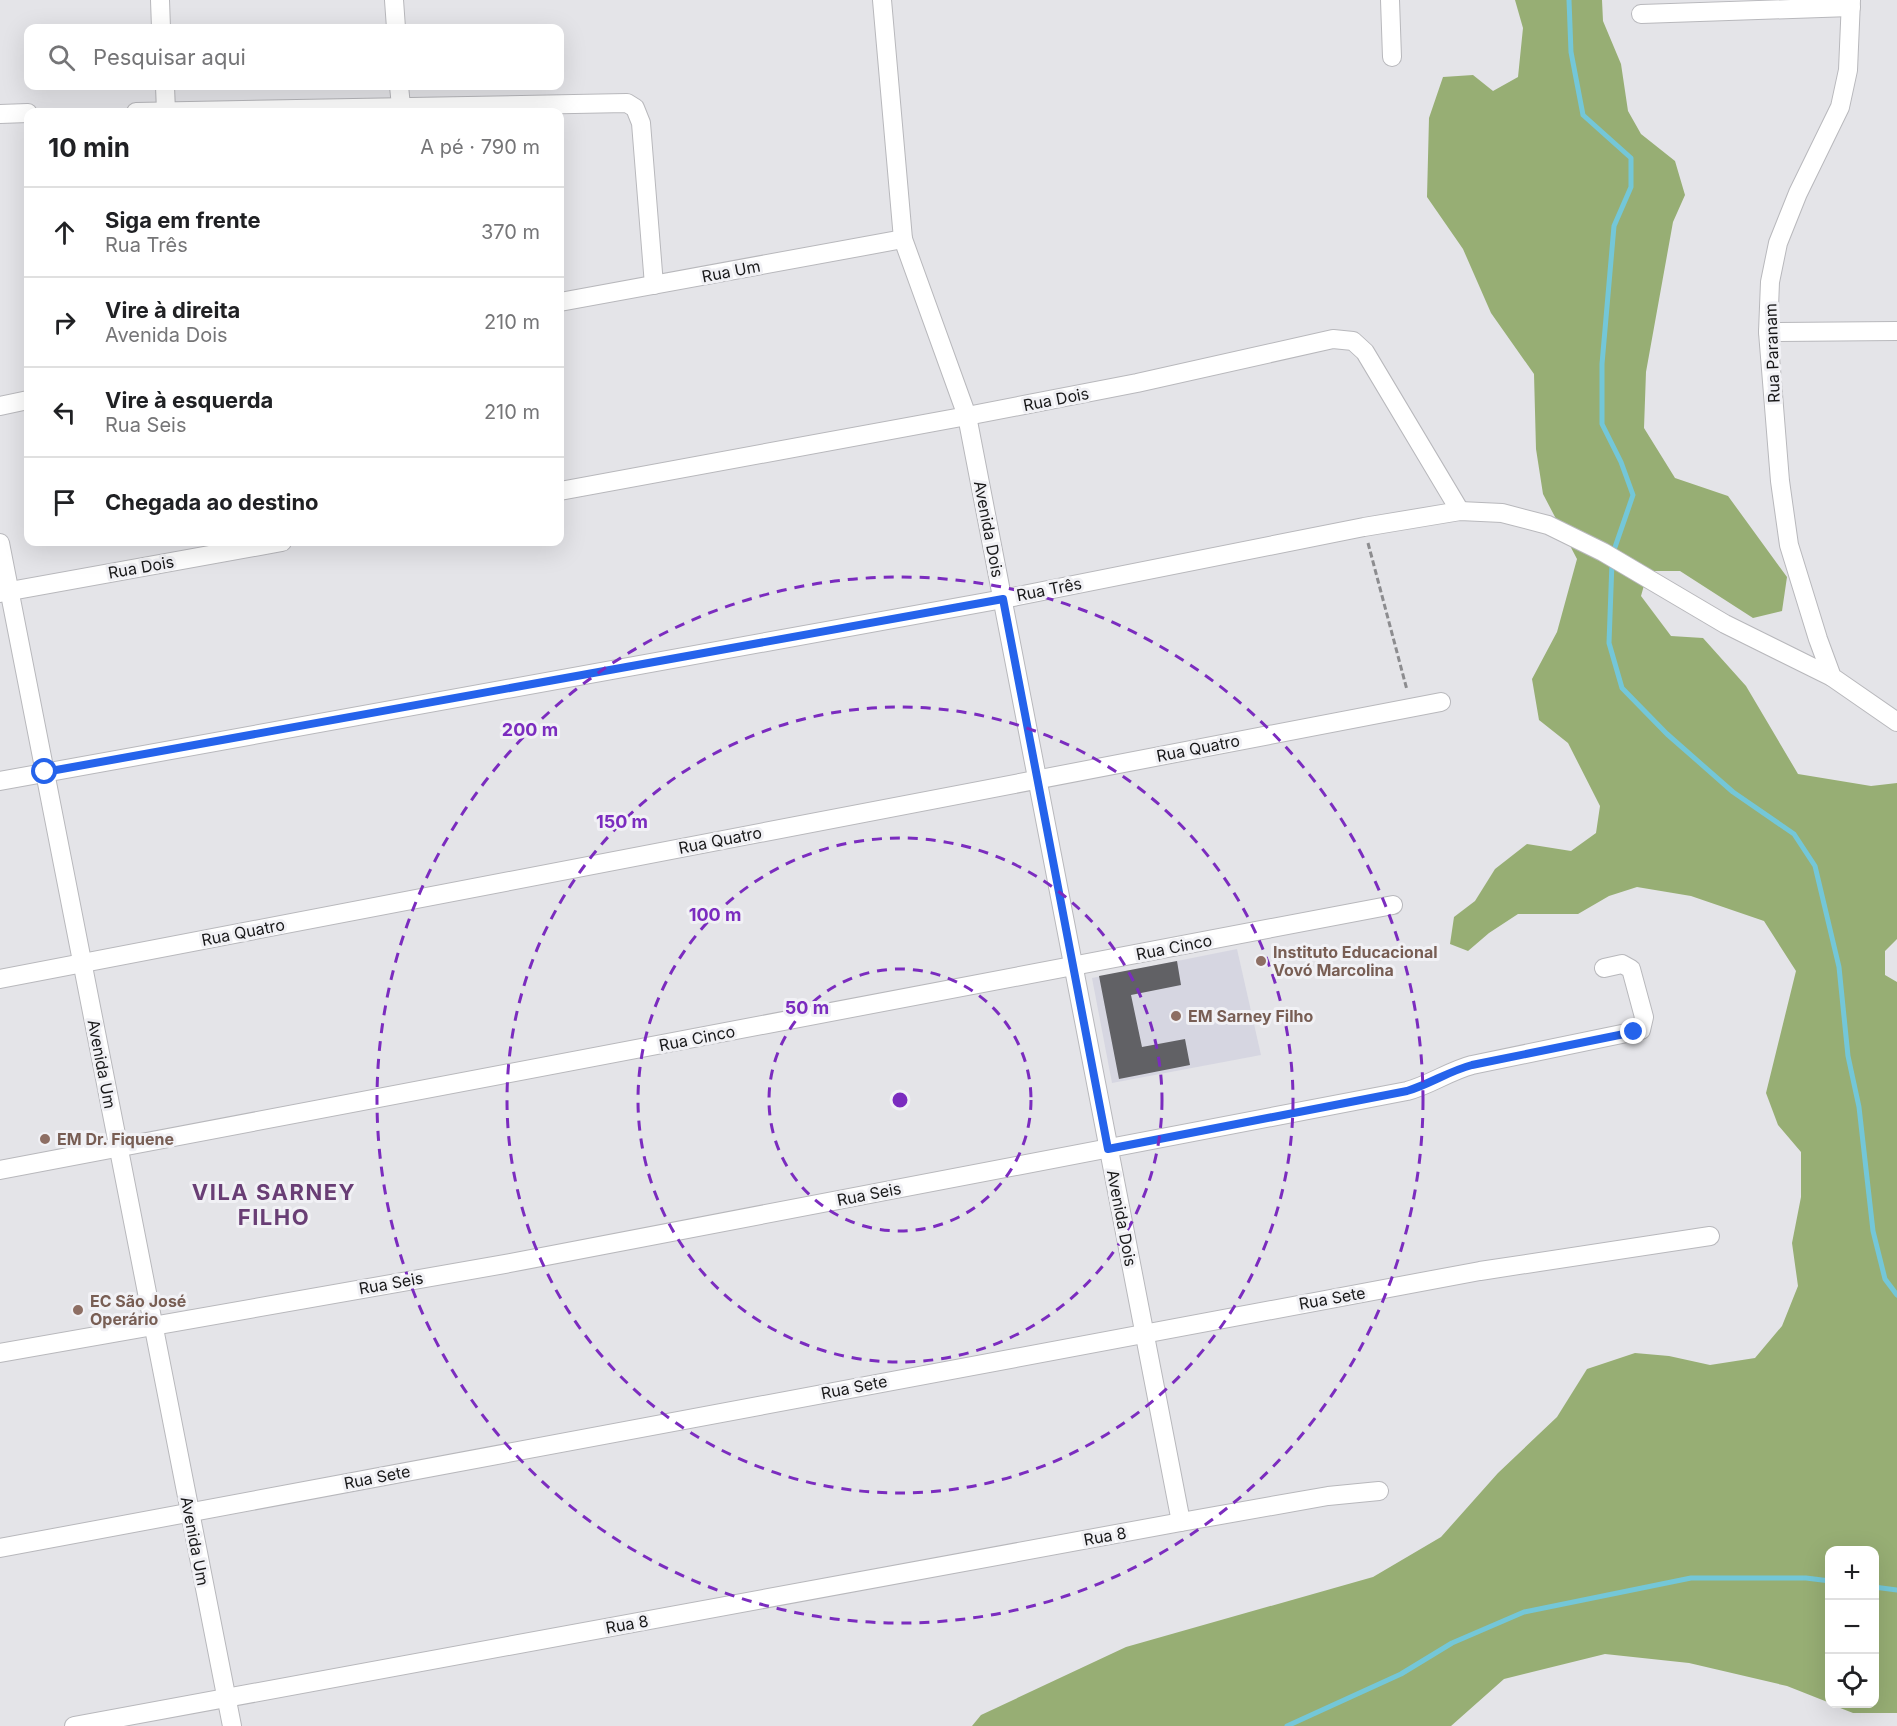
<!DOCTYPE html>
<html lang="pt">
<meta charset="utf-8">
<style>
:root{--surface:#fff;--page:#f2f2f2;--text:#202124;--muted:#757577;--line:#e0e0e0}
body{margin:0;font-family:Inter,sans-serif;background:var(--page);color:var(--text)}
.controls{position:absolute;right:18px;bottom:18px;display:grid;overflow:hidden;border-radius:12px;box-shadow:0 6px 24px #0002}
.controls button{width:54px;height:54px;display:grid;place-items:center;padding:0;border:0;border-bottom:2px solid var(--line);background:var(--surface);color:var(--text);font:30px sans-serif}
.stop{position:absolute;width:18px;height:18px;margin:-14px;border:4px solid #2563eb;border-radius:50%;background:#fff}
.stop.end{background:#2563eb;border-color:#fff;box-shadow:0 2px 6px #0008}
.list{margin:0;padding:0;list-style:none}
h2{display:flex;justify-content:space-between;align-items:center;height:78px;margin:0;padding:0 24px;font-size:26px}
h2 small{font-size:20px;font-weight:400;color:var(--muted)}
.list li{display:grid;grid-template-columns:39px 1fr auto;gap:18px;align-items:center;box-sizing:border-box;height:90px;padding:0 24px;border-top:2px solid var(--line)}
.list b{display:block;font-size:22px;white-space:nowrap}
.list p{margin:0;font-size:20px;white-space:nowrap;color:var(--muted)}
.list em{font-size:20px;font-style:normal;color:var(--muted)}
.icon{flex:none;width:33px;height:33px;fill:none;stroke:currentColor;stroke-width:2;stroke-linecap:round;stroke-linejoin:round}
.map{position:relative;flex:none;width:1897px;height:1726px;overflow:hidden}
.search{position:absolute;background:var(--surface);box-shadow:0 6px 24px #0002;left:24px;top:24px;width:540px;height:66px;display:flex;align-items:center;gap:15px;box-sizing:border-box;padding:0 21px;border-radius:12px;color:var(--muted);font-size:22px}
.panel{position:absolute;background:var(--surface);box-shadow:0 6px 24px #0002;left:24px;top:108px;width:540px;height:438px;border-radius:12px}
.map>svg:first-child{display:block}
.built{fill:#d6d6e1}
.forest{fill:#97ae74}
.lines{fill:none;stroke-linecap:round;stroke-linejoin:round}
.stream{stroke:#74c7d8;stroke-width:5}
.building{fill:#616165}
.minor-casing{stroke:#b8b8bc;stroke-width:20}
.path{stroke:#8c8c8f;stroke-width:3;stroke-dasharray:6 3;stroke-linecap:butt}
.minor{stroke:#fff;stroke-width:18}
.route{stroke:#2563eb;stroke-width:8}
.ring{fill:none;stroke:#7b2cbf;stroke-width:3;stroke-dasharray:10 8}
.education-dot{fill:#8d6e63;stroke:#f1f1f5;stroke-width:2}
.labels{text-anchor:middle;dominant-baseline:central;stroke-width:6;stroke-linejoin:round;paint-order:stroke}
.street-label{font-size:16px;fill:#181819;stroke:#f1f1f5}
.education-label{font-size:16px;font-weight:bold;fill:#785e54;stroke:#f1f1f5;text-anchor:start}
.district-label{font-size:22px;font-weight:bold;letter-spacing:1.5px;fill:#693e75;stroke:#f1f1f5}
.centre{fill:#7b2cbf;stroke:#f1f1f5;stroke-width:3}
.ring-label{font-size:18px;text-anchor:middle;font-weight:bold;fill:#7b2cbf;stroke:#f1f1f5;stroke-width:6;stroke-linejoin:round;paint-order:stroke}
</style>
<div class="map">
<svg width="1897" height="1726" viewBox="0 0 1897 1726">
<rect width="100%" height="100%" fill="#e4e4e8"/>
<polygon class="built" points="1237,949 1261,1055 1112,1083 1092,978"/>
<polygon class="forest" points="1515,0 1602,0 1603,21 1621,64 1628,111 1641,134 1675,161 1685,195 1673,222 1646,372 1644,428 1675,478 1728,496 1787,577 1782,611 1753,618 1680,571 1648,571 1641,596 1671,636 1703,638 1746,686 1798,774 1871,786 1897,783 1897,939 1885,951 1885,975 1897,982 1897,1713 1853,1713 1830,1704 1874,1704 1874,1550 1830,1550 1830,1703 1787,1686 1689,1663 1605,1654 1504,1679 1451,1726 972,1726 981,1715 1126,1647 1373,1577 1441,1537 1498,1473 1557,1417 1587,1369 1635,1353 1669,1356 1710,1365 1755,1358 1782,1326 1798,1286 1792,1243 1801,1197 1801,1152 1778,1125 1766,1093 1796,971 1764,921 1691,896 1637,887 1609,896 1578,914 1518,914 1489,933 1468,951 1450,944 1454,917 1475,901 1495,869 1527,844 1571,851 1596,833 1600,806 1568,743 1539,720 1532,679 1557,632 1577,559 1543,494 1536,449 1534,374 1491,313 1463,249 1427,197 1429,118 1443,77 1473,75 1493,91 1518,77 1523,28"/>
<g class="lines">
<g class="stream">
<polyline points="1569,0 1571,52 1583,115 1631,158 1631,187 1614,226 1602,364 1602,424 1621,462 1633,495 1613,553"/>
<polyline points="1612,562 1609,643 1622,688 1667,734 1733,792 1794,834 1815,866 1839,967 1848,1056 1859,1107 1873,1231 1885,1279 1897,1295"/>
<polyline points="1874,1587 1897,1590"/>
<polyline points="1287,1726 1401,1674 1452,1643 1524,1612 1691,1578 1806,1578 1830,1581"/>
</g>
</g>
<polygon class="building" points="1177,961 1181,985 1131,995 1142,1047 1185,1039 1190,1065 1119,1079 1099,976"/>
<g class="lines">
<defs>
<g id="minor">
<polyline points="160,0 161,28"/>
<polyline points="394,0 396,28"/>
<polyline points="882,0 903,239 967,416 1181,1522"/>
<polyline points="1390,0 1392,57"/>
<polyline points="1851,0 1848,70 1840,107 1798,193 1778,243 1770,282 1768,332 1780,481 1789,545 1818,639 1832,677 1897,722"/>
<polyline points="1641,14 1851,7"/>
<polyline points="165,86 166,112"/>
<polyline points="399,86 401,106"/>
<polyline points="136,112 627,103 635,108 641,123 654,285"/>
<polyline points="0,114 28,113"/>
<polyline points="560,302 903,239"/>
<polyline points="1768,332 1897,331"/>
<polyline points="0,406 28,400"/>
<polyline points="560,491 967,416 1137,383 1333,339 1353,341 1365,352 1460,511"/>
<polyline points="0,543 232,1726"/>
<polyline points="0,593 282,542"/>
<polyline points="0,781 1003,599 1364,527 1460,511 1502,513 1548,525 1603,552 1725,624 1832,677"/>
<polyline points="0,979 1441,702"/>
<polyline points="0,1170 1393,905"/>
<path d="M0,1353L510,1263L1407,1091C1430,1085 1449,1071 1472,1065L1641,1030L1644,1017L1631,969L1622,964L1604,968"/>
<polyline points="0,1548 1480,1271 1710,1236"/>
<polyline points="74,1726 1181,1522 1328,1496 1379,1491"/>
</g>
</defs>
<use href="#minor" class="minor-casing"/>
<polyline class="path" points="1368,543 1407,690"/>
<use href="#minor" class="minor"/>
</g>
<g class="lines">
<path class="route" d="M45,772L1003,599L1108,1149L1407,1091C1430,1084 1449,1071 1472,1065L1634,1032"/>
</g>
<g class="ring">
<circle cx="900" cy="1100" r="131"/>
<circle cx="900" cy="1100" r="262"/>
<circle cx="900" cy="1100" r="393"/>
<circle cx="900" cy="1100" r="523"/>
</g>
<g class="education-dot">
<circle cx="1261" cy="961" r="6"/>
<circle cx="1176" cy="1016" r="6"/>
<circle cx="45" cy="1139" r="6"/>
<circle cx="78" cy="1310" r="6"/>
</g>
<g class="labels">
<g class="street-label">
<text transform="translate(731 271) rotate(-11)">Rua Um</text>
<text transform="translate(1772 353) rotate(-92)">Rua Paranam</text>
<text transform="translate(1056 399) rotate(-11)">Rua Dois</text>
<text transform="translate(989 529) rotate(79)">Avenida Dois</text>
<text transform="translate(141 567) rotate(-10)">Rua Dois</text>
<text transform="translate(1049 589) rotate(-11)">Rua Três</text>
<text transform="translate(1198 748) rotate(-11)">Rua Quatro</text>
<text transform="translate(720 840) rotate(-11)">Rua Quatro</text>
<text transform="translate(243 932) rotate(-11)">Rua Quatro</text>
<text transform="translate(1174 947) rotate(-11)">Rua Cinco</text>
<text transform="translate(697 1038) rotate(-11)">Rua Cinco</text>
<text transform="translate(102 1064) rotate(79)">Avenida Um</text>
<text transform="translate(869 1194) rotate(-11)">Rua Seis</text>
<text transform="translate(1122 1218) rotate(79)">Avenida Dois</text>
<text transform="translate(391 1283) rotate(-10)">Rua Seis</text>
<text transform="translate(1332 1298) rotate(-10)">Rua Sete</text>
<text transform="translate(854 1387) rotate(-11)">Rua Sete</text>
<text transform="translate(377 1477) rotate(-11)">Rua Sete</text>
<text transform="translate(1105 1536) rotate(-10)">Rua 8</text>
<text transform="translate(195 1541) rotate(79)">Avenida Um</text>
<text transform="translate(627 1624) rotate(-10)">Rua 8</text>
</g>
<g class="education-label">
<text x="1273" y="952">Instituto Educacional<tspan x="1273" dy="18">Vovó Marcolina</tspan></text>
<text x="1188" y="1016">EM Sarney Filho</text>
<text x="57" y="1139">EM Dr. Fiquene</text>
<text x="90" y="1301">EC São José<tspan x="90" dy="18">Operário</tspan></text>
</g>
<g class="district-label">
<text x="274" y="1192">VILA SARNEY<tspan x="274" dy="25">FILHO</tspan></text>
</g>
</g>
<circle cx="900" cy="1100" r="9" class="centre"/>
<g class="ring-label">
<text x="530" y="736">200 m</text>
<text x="622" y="828">150 m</text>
<text x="715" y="921">100 m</text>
<text x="807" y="1014">50 m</text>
</g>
</svg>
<div class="controls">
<button>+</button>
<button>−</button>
<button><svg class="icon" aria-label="locate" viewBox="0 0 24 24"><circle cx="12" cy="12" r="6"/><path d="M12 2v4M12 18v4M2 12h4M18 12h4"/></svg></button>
</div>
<div class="stop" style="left:45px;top:772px"></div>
<div class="stop end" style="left:1634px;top:1032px"></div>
<div class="search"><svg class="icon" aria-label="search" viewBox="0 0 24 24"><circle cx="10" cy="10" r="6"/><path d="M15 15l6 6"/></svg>Pesquisar aqui</div>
<section class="panel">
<h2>10 min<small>A pé · 790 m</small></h2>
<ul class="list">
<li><svg class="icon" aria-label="ahead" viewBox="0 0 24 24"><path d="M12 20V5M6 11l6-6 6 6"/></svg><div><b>Siga em frente</b><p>Rua Três</p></div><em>370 m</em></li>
<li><svg class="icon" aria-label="right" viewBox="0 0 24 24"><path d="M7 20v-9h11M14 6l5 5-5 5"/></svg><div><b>Vire à direita</b><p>Avenida Dois</p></div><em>210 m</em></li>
<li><svg class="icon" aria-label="left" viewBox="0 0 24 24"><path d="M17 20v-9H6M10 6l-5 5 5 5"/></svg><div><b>Vire à esquerda</b><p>Rua Seis</p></div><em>210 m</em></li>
<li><svg class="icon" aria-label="arrive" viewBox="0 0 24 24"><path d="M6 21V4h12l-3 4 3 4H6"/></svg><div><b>Chegada ao destino</b></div></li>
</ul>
</section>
</div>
